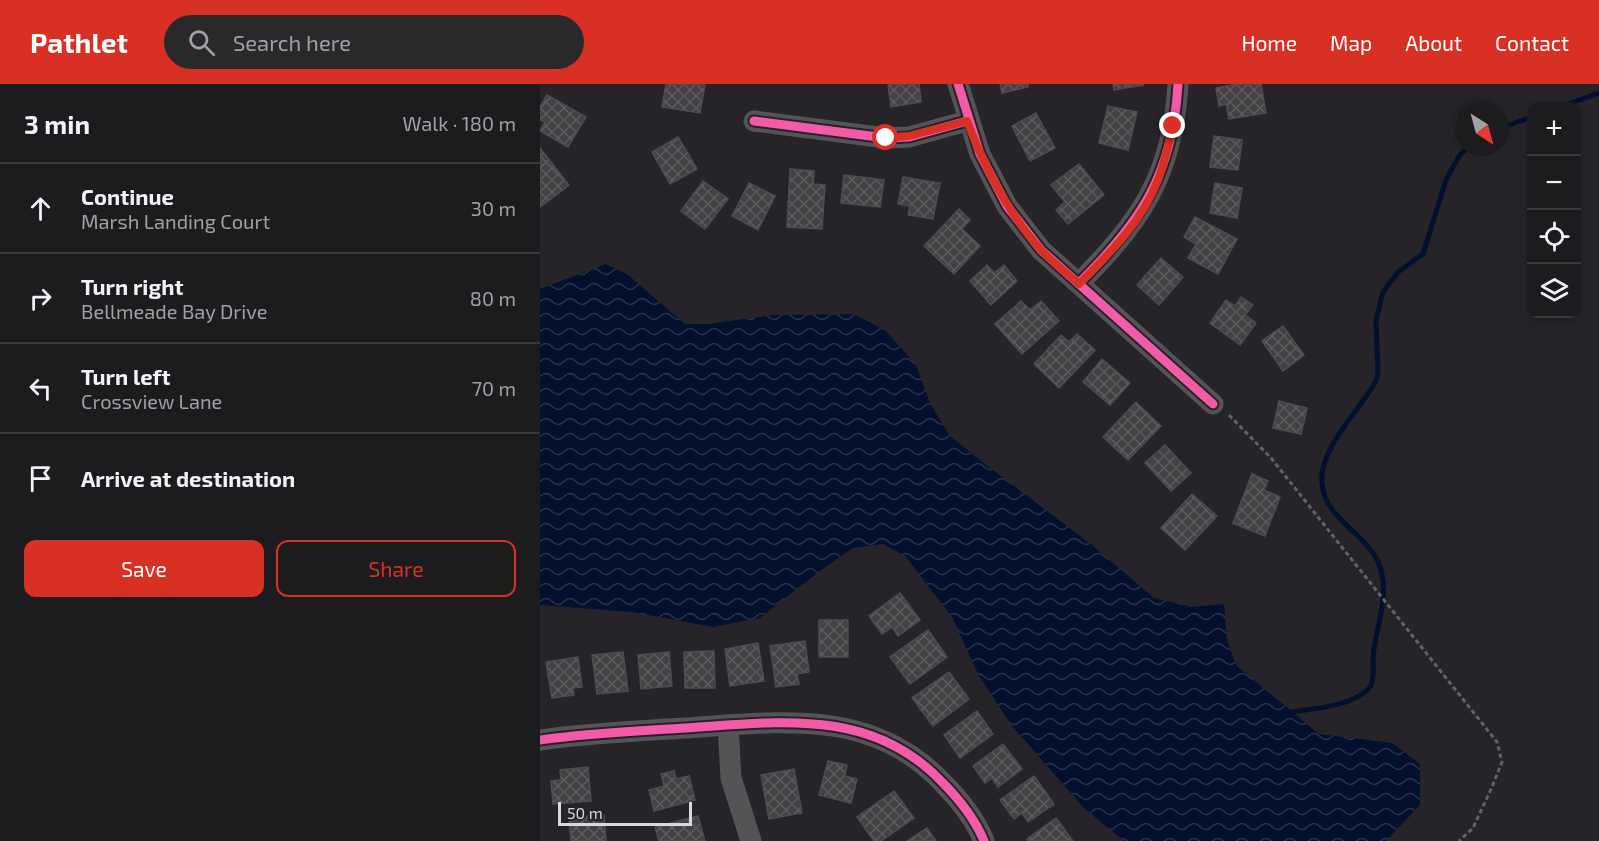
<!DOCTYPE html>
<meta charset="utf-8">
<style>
:root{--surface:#1c1b1e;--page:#29282b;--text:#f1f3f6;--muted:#a0a1a4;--line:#3a393c;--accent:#d93025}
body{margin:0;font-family:"Exo 2",sans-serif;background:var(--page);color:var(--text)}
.controls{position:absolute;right:18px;top:18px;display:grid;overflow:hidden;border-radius:12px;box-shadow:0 3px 9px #0003}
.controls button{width:54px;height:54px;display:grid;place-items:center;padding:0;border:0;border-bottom:2px solid var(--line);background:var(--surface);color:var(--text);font:30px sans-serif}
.compass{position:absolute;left:915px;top:18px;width:54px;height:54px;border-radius:50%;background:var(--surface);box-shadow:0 3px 9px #0003;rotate:144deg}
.scale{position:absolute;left:18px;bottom:15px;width:134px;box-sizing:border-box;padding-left:6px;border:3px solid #d9d8db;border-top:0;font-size:16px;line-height:21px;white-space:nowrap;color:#d9d8db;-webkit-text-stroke:4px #252329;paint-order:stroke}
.stop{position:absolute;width:18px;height:18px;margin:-14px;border:4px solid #d93025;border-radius:50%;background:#fff}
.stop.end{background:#d93025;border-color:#fff;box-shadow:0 2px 6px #0008}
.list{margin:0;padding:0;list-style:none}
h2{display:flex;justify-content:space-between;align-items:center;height:78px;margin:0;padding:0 24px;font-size:26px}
h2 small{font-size:20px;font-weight:400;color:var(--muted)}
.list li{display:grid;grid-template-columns:39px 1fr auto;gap:18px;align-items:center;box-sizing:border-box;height:90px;padding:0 24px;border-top:2px solid var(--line)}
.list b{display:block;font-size:22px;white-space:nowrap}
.list p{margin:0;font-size:20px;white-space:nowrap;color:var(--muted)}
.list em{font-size:20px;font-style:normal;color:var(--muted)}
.actions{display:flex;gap:12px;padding:18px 24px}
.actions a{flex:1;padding:14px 0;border:2px solid var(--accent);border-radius:12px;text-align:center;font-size:21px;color:var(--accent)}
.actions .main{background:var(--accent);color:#fff}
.icon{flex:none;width:33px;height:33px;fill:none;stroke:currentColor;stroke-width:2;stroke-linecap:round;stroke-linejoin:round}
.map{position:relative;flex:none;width:1059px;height:757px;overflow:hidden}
header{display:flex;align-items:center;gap:36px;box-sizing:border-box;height:84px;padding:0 30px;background:var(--accent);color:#fff}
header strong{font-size:28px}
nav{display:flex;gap:33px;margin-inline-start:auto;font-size:21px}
.search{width:420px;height:54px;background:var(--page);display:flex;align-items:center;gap:15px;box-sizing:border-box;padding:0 21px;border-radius:33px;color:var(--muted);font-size:22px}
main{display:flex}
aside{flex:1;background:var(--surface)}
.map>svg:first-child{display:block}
.water{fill:url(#water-waves)}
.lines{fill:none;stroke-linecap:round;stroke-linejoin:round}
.stream{stroke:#03102d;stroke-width:5}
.building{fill:url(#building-cross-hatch);stroke:#4e4c50;stroke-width:1.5}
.path{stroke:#636264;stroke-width:3;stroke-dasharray:4.5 3;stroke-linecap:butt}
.minor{stroke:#545456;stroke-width:21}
.cycleway-casing{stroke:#252329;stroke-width:13}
.cycleway{stroke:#f35aa7;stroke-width:9}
.route{stroke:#d93025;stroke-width:8}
</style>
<header>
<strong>Pathlet</strong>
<div class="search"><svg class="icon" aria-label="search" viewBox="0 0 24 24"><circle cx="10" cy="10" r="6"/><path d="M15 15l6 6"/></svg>Search here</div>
<nav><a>Home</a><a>Map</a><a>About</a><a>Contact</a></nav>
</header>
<main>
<aside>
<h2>3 min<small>Walk · 180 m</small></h2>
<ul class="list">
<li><svg class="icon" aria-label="ahead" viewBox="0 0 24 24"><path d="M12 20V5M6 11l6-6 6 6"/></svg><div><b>Continue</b><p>Marsh Landing Court</p></div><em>30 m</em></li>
<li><svg class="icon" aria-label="right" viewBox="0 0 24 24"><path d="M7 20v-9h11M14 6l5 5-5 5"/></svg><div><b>Turn right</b><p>Bellmeade Bay Drive</p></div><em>80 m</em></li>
<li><svg class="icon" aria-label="left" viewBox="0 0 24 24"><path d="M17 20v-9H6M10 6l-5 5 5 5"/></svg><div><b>Turn left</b><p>Crossview Lane</p></div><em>70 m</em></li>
<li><svg class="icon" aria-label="arrive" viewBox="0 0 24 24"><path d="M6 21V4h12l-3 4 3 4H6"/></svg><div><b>Arrive at destination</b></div></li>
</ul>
<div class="actions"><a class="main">Save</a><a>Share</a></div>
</aside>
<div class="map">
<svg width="1059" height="757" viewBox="0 0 1059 757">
<defs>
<pattern id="water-waves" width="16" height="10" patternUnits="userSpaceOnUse" patternTransform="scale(1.5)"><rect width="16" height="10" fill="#03102d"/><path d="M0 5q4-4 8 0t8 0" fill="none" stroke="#27324b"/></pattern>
<pattern id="building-cross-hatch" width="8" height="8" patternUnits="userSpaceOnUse" patternTransform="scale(1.5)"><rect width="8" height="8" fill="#434143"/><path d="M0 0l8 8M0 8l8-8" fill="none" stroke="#5e5c5e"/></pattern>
</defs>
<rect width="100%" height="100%" fill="#262428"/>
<polygon class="water" points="66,180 87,190 145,240 167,240 233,231 314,230 346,247 376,281 390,319 410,352 445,380 552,461 614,514 652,523 684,520 687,556 696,581 779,650 852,659 880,680 880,721 846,757 584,757 544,724 472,642 439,592 412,533 365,472 343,460 313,464 281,486 220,534 173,543 92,528 0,521 0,205"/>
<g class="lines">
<g class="stream">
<polyline points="1022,22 1059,9"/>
<polyline points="960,44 992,33"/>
<path d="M747,629C772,624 804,624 825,608C838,599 831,579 834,565C838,537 850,509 839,480C826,449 785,435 782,400C778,365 820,326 836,297L838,289L836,236L843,208L858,188L883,170L906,96L919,72L928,63"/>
</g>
</g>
<g class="building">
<polygon points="126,0 165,1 160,29 122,23"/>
<polygon points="348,0 379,0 381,18 351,23"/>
<polygon points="460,0 488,0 488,3 462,9"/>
<polygon points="573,0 603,0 603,1 574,6"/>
<polygon points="697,0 721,0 726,29 689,35 686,20 679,22 676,4"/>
<polygon points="7,11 46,33 28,63 0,47 5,38 0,36 0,23"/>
<polygon points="568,22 597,28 588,66 559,59"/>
<polygon points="496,29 515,64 490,77 472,42"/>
<polygon points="674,52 702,56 698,86 670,83"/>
<polygon points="138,53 157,85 130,100 112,68"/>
<polygon points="0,64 29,101 0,123"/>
<polygon points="539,80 564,111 528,140 516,126 525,118 511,101"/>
<polygon points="250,85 274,87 273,100 285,101 282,145 247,143"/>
<polygon points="304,91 344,96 340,123 301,119"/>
<polygon points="363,93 400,99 393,135 368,131 370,122 358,120"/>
<polygon points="163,97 188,115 165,145 141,127"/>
<polygon points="209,99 235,112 218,146 192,132"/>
<polygon points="675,99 702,104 697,134 670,129"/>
<polygon points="419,125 430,136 422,145 440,162 414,190 384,162"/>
<polygon points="655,133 697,155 678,190 648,174 656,160 644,153"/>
<polygon points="621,174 643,193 619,221 597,201"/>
<polygon points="447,181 454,189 464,181 477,197 451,221 430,197"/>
<polygon points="701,213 713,221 705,231 716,239 700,261 670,239 686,216 695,222"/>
<polygon points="481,217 490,226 501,217 519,237 482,270 455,240"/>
<polygon points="743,242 764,271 743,287 722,257"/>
<polygon points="537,250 555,266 519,304 494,280 521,251 529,258"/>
<polygon points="562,275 590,299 570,321 543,298"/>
<polygon points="739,317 767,324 761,350 733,344"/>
<polygon points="596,318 621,342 588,376 563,353"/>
<polygon points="625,361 651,389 631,407 605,379"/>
<polygon points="712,390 728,397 724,406 740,413 725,452 693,439"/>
<polygon points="652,410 677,432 645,466 621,444"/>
<polygon points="360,509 380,536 358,552 352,543 342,550 329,532"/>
<rect x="279" y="536" width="29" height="37"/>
<polygon points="388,546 407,573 370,600 350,573"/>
<polygon points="265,557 269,588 257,590 259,600 236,603 230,562"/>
<polygon points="218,559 224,597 190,602 185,565"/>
<polygon points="174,567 175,604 145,604 144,568"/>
<polygon points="83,568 88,607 57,610 52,571"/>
<polygon points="129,568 132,602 101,605 98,571"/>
<polygon points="38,573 42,603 33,604 34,611 12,614 6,578"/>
<polygon points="409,588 429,615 393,642 372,614"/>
<polygon points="437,627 453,650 420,674 404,651"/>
<polygon points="463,660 482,685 458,703 452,694 445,699 433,682"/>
<polygon points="288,677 307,681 305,692 317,695 311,719 279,711"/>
<polygon points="48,683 51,717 13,720 11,697 21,696 20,686"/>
<polygon points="254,685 262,729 229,735 221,691"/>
<polygon points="134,687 136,695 149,692 155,716 114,727 109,706 124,702 121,690"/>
<polygon points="494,692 514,720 488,738 482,729 474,735 460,716"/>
<polygon points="354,707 374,734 341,757 334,757 317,733"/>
<polygon points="64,731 66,757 31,757 29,734"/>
<polygon points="158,732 165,757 119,757 115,743"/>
<polygon points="516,734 533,757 488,757 487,755"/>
<polygon points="387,744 396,757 367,757"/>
</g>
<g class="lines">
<polyline class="path" points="689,331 731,374 957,658 962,678 952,703 933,744 919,757"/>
<g class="minor">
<polyline points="418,0 440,70 467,122 501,166 673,320"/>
<polyline points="214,37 346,54 369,53 427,37"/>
<path d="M539,199C601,138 633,90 638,0"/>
<polyline points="188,641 191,694 211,757"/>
<path d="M0,656C48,649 97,647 145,644C238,638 331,623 402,698C419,715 435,735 444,757"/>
</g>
<defs>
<g id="cycleway">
<polyline points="418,0 440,70 467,122 501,166 673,320"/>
<polyline points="214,37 346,54 369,53 427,37"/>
<path d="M539,199C601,138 633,90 638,0"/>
<path d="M0,656C48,649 97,647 145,644C238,638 331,623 402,698C419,715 435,735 444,757"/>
</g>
</defs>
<use href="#cycleway" class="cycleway-casing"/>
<use href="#cycleway" class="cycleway"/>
</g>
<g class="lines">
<path class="route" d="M346,54L369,52L427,37C445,84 467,128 501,166C512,178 526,188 539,200C570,169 602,138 618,96C625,79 628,60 633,42"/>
</g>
</svg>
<div class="controls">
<button>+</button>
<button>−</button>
<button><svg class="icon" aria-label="locate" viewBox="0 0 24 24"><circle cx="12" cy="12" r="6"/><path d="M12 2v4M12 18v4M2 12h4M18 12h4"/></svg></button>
<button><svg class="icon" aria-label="layers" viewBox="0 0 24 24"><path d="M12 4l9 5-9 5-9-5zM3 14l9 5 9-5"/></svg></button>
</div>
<svg class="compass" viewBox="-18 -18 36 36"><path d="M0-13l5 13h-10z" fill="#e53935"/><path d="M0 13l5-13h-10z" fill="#a0a1a4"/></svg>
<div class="scale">50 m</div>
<div class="stop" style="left:346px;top:54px"></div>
<div class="stop end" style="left:633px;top:42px"></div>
</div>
</main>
